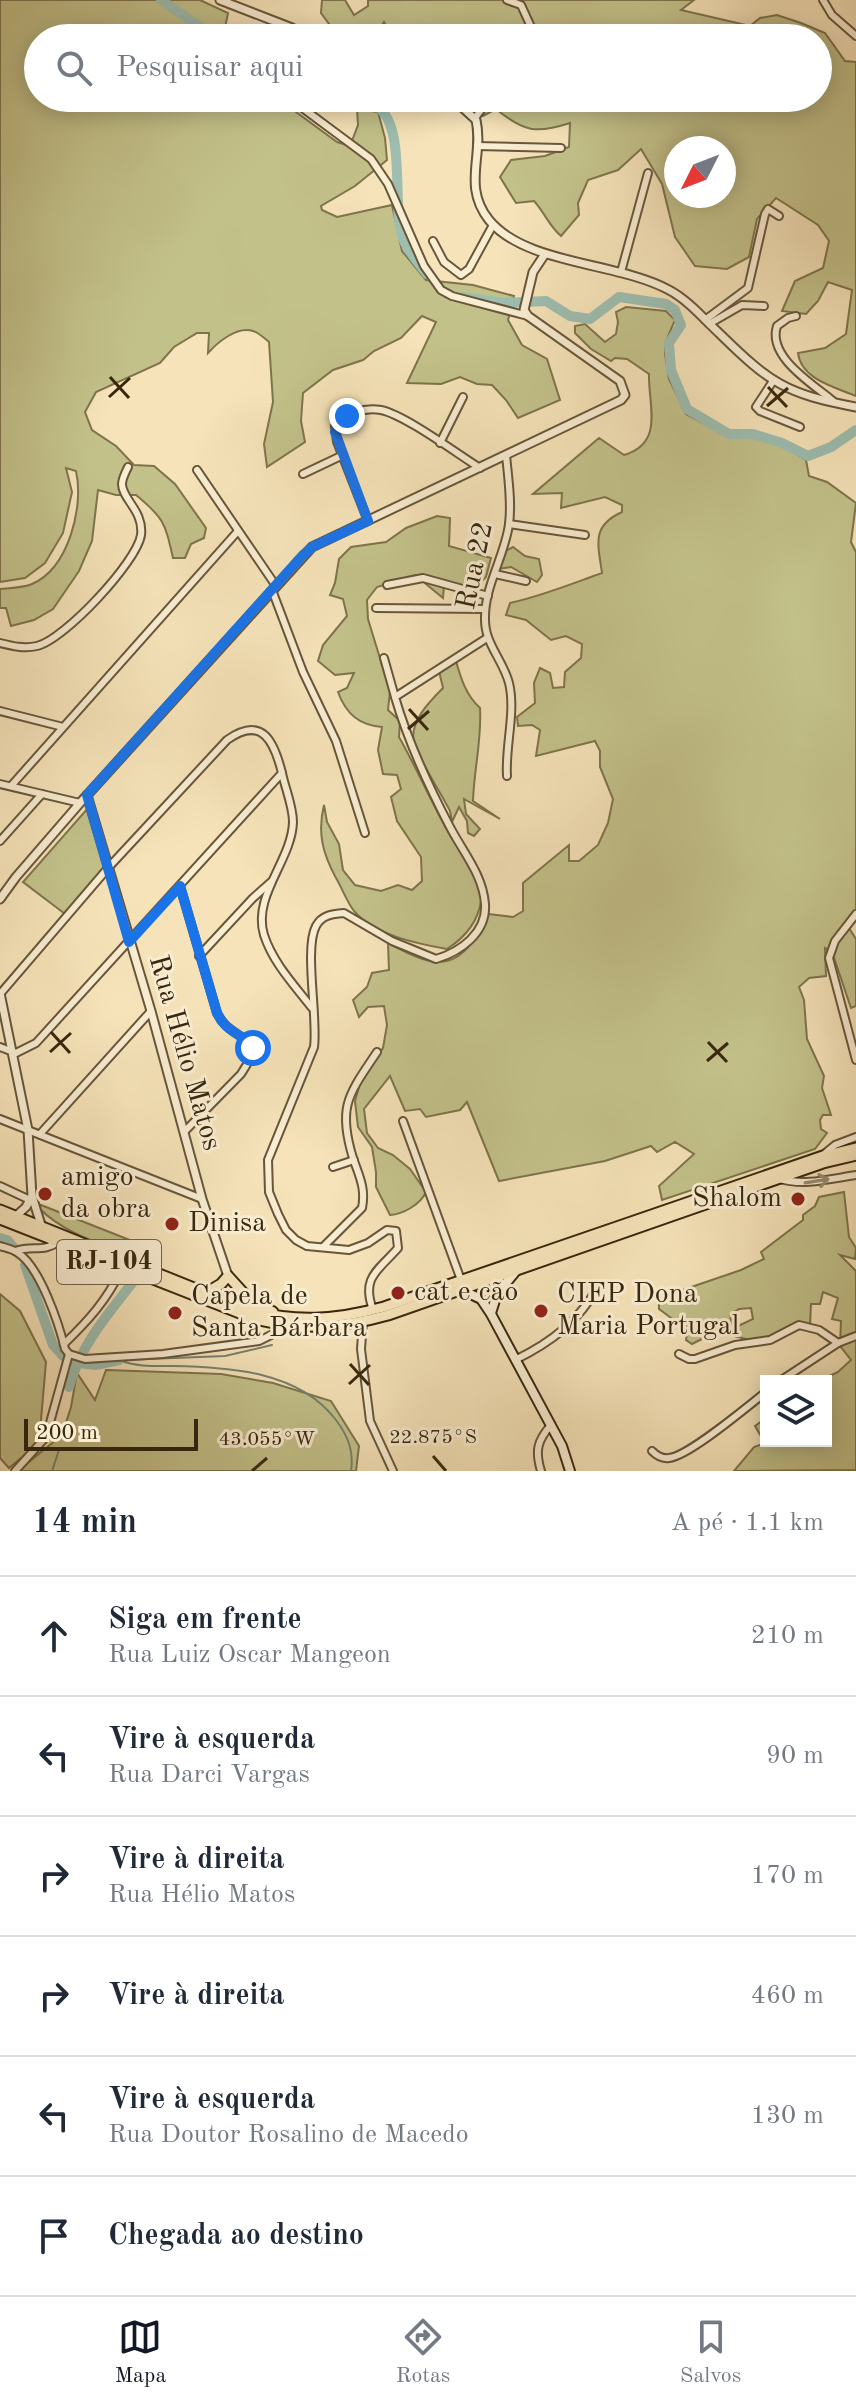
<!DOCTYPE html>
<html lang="pt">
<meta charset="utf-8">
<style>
:root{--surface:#fff;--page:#f6f6f7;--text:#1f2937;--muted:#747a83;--line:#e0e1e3;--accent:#111827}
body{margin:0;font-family:"Old Standard TT",serif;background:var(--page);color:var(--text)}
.controls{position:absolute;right:24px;bottom:24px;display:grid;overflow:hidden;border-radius:0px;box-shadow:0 4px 20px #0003}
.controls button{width:72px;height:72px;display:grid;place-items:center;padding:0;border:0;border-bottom:2px solid var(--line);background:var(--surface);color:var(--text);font:40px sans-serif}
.compass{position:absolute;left:664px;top:136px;width:72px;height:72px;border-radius:50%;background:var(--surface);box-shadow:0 4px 20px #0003;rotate:228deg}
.scale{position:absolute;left:24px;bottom:20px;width:174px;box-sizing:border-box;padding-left:8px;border:4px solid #38270f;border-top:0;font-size:22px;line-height:28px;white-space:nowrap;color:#38270f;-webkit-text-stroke:6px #f9edd2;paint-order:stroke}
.stop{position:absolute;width:24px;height:24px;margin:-18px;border:6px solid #1a73e8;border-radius:50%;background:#fff}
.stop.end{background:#1a73e8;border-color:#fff;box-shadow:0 2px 8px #0008}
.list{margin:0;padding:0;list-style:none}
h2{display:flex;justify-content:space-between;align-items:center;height:104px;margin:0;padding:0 32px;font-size:34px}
h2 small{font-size:26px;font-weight:400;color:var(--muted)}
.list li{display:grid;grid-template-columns:52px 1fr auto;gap:24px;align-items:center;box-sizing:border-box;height:120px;padding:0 32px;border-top:2px solid var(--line)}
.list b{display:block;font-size:30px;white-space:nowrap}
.list p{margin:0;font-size:26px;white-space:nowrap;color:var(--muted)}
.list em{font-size:26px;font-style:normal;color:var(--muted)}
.icon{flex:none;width:44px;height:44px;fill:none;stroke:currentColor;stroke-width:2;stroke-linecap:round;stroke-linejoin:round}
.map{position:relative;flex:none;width:856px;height:1471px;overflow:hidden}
.search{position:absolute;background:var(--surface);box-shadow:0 4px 20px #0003;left:24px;right:24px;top:24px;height:88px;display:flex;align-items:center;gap:20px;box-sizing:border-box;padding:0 28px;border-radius:44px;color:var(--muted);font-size:30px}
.sheet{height:824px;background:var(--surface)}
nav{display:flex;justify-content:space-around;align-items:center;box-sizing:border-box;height:112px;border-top:2px solid var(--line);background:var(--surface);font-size:22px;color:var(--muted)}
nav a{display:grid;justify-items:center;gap:4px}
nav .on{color:var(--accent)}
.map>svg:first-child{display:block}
.green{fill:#c3c18a;stroke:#7e744c;stroke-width:2;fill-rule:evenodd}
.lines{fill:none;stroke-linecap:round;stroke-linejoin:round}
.stream{stroke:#758270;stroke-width:2}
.river{stroke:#9dbeb1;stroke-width:10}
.minor-casing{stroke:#68563a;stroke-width:10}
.tertiary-casing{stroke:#68563a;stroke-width:11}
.secondary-casing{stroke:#38270f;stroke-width:12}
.trunk-casing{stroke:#38270f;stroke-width:13}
.minor{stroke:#f9edd2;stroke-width:6}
.tertiary{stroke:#f9edd2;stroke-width:7}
.secondary{stroke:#f9edd2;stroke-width:8}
.trunk{stroke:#f6e3b9;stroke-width:9}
.oneway{stroke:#988a70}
.route{stroke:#1a73e8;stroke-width:10}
.ticks{fill:none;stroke:#38270f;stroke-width:3}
.poi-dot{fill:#8f2418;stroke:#f9edd2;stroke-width:3}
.labels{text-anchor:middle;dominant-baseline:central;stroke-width:6;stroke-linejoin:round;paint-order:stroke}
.shield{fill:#f9edd2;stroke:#72624a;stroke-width:2}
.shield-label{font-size:26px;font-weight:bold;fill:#38270f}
.street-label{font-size:28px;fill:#38270f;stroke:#f9edd2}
.poi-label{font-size:28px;fill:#38270f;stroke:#f9edd2;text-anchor:start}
.ticks-label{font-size:20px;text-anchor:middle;fill:#38270f;stroke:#f9edd2;stroke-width:6;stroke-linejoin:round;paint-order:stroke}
</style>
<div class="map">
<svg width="856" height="1471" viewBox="0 0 856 1471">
<rect width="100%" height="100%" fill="#f6e3b9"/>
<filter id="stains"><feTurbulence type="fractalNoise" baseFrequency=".0025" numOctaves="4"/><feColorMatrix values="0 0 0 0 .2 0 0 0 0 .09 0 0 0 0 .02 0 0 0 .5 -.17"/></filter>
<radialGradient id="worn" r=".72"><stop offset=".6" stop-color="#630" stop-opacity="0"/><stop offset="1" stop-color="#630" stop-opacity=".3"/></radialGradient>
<g class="green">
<path d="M0,0H200L228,13L224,33L219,38H38V98H277L337,142L350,146L358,125L357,109L378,112L385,138L387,160L355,186L321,206L322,210L337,217L392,205L402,251L426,280L473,285L514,296L508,320L522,345L547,359L560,400L518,418L506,400L492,385L477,384L460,377L441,384L407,383L436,322L422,316L401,338L374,351L363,360L333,370L303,393L301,421L305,442L267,467L264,444L273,402L269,342C265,339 258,332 253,331C237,326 218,342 208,353L209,333H197L174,347L160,363L96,392L85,412L92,430L116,446L134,465L154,466L175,484L206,528L204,538L191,544L185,558H173C165,523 164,518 136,495H116L98,490L92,541L79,571L53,609L34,620L11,626L6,608H0V589C10,588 23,588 32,584C69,568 84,506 76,471L66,468L72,492L63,533L45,563L25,578L0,582Z"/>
<path d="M322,0H345L354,15L368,6V0H694L681,10L750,26L760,18L777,15L801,23L825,33L845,61L856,62V396C834,387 801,379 798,353L825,348L846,334L852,290L828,282L818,301L806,314L782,311L795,281L823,268L829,241L818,225L776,198L757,219L749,257L727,269L695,266L675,237L662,184L641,149L618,170L588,180L578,203L579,215L561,236C549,226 545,213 534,201L516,203L500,177L511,160L545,156L569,147L570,123C536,134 524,132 496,109L483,116L462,98H818V38H393L384,22L373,38H359L335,32L321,13ZM676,148H724V196H676Z"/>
<path d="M626,307L666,311L675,320L666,341L665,354L669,379L686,414L731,438H758L780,445L806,460L809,476L827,482L856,503L851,542L856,552V920L849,928L856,939V1006L851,1008L832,952L825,948L826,976L809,978L799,987L804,1000L807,1039L824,1076L822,1088L831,1115H823L820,1120L821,1129L827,1133L815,1149L662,1200L659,1186L694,1154L675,1142L657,1152L651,1146L605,1161L499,1181L467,1102L460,1110L426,1117L420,1109L405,1111L390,1076L364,1109L367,1133L378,1148L393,1155L410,1169L426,1192C420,1205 403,1214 390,1215L376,1187V1172L372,1147L358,1127L355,1101L361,1080L383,1048L387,1025L384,1006L368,1007L359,1017L353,1000L367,987L372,973L389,970L388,943C440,972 461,971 489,914L513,917L523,911V883L569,845V861H579L598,845L608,823L613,799L600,767V751L595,741L536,756L540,730L532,725L518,726L517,717L535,703L534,683L540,668L550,673L553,688L564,687L565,672L581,658L582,644L566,636L551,640L526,620L506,615L510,603C542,596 571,584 602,573C598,544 591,526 622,512V505L605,497L561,508L562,493L533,494L599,438L624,455C665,443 648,405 649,374L627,359L615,358L611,361L591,349L575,333V326L585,324L605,342L616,334L618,322L616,312Z"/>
<path d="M437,516L450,518L449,546L491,558L486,577L475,588L450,583L444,585L443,598L415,575L377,587L367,600L368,619L390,691L388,710L400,721L399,737C416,767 430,799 447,830C456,847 484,880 481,901C478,922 464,938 447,949C418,944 374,935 354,911C347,902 342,888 336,878C323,854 317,833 324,805L327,822L339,844L343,870L355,885L381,891L398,885L412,890L422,881L421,857L397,821L391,797L401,789L397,775L383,774L378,750L382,727C359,725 346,714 338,692L347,688L354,673L335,675L318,661L323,645L347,616L343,599L330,595L335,583L339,559L351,547L386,542L406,528Z"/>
<polygon points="513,547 525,556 539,559 542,575 537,582 511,567 497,569 504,552"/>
<path d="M456,661C461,679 466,695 480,708C482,739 474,769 473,801L500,819L464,799L466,814L480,829L474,836L468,833L467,821L459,807L452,822L450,811C441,793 419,760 414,742C409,722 430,701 443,688L439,671Z"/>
<polygon points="88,808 104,868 65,914 23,882"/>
<path d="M844,1192L849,1237L856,1248L855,1259L840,1255L856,1271V1470L734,1471L754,1447L765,1443L755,1426L766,1418V1441H826V1381H819L838,1372L851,1360L840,1346L841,1321L832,1319L838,1298L823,1292L820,1304H811L810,1326C786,1320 787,1333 767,1339C756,1342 745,1339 734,1336V1328L753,1319L751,1308L739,1309L730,1315L732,1324L692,1344L686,1340L688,1327L682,1326L659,1309V1298L741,1270L764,1259L761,1252L803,1220V1215L815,1206L819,1197Z"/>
<path d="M41,1205L150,1248V1256L142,1260C108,1246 65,1235 39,1208Z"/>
<polygon points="0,1294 20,1311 46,1362 39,1443 9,1468 0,1458"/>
<polygon points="106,1370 221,1374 273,1383 331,1401 359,1446 356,1471 18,1471 62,1435 71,1407 77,1373 95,1400"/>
</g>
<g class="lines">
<g class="stream">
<path d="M119,1360C137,1367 154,1366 173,1366C229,1367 299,1371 336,1420C348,1436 354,1451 351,1471"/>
<polyline points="122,1360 225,1356 272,1345"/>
<polyline points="52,1471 59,1450"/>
</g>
<g class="river">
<polyline points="161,0 216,38"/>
<path d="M361,98C366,101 373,103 378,107C407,129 391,205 403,238C407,251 419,263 427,274"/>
<polyline points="463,297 503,303 546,301 570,316 590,319 619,297 666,304 675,310 681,325 669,343 671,370 687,409 729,434 753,434 782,443 808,456 831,447 856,430"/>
<polyline points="0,1238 7,1240 14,1248"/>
<polyline points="25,1265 53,1345 63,1356"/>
<polyline points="73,1362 95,1365 119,1360"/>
<path d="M69,1387C80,1346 108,1314 133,1282"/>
</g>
<defs>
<g id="minor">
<polyline points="507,0 521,5 532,29 532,38"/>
<polyline points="823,0 832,15 856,36"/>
<polyline points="289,98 371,159 388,184 424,266 441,290 452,296 528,316"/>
<polyline points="475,118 490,98"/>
<polyline points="477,146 561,148"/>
<polyline points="433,241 444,262 461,275 469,269 493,225"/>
<polyline points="621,272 648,173"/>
<path d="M796,316L788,318L777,326C767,357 813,384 833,401"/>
<polyline points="705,320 748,288 765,214 768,209 779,216"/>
<polyline points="709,324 742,305 764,306"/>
<polyline points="773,381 756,407 760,411 800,427"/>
<polyline points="440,443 463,397"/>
<path d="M506,455C508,477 512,502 509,524C505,556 484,586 485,620C485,644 503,660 509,683C516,712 505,746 507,776"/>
<polyline points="197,470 276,586"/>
<polyline points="303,474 343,455"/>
<path d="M368,521L337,442L335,426C345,413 365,407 381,410C405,415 456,453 480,468"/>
<polyline points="509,524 585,535"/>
<polyline points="495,574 526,581"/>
<polyline points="387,585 423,578 488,596"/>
<polyline points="272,590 303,672 336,741 365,833"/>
<polyline points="376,608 485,609"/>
<path d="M0,643C12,646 24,649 37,646C64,640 137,562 141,535C144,511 122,499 122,484C122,479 126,471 128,467"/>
<polyline points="384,658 395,697"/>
<polyline points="0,711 63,727"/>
<path d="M282,773C285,788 293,806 293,822C292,860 252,896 264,935C273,963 295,986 312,1008"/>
<polyline points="0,784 80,803"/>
<polyline points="11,786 238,531"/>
<polyline points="0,841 42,794"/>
<path d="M180,886L217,1013C228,1036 248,1033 254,1053L241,1074L185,1131"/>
<polyline points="856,914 835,941 829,958 856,1060"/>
<polyline points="199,956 253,898 271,882"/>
<path d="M0,1047L16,1053L36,1043L282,773C274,741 262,715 227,740L108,868L0,994"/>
<polyline points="0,1119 202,1199"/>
<polyline points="403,1121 461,1280"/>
<polyline points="40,1134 151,1011"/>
<polyline points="824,1154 835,1145 856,1137"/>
<polyline points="333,1167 354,1160"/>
<path d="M779,1179C805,1186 829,1179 856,1175"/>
<polyline points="0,1186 30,1200"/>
<path d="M0,1246C6,1248 13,1249 18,1253C40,1267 59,1324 65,1349L69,1354L85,1359L163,1354L259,1341L289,1326"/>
<path d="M324,1246L362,1208C366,1188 359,1176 353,1158C337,1106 349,1094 377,1052"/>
<path d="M15,1251C34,1245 43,1253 60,1241"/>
<path d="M373,1310C361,1277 378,1271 398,1248L396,1231L387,1230L368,1243L349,1250L307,1246L296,1240L286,1230L278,1214L269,1192L268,1160L314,1047C318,1018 304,948 316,926C322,915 332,914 344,913L392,941L436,959C460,952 487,933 485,904C483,875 463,852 450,827C428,785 408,742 395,697L487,638"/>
<polyline points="363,1322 361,1349 370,1421 393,1471"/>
<path d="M64,1344C88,1321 108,1299 122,1268"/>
<polyline points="679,1354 689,1359 695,1359 735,1345 770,1340 799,1325 819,1330 838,1343"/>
<path d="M515,1360C552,1342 579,1321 599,1285"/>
<polyline points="780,1381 838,1343 856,1336"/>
<path d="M652,1451C657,1456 662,1459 669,1458C689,1456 748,1406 766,1392"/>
<polyline points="15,1471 46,1437 69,1354"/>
<path d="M541,1471C535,1451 537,1441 551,1425"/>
</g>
<g id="tertiary">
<polyline points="220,0 292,28 304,38"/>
<path d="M452,98L476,120C484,156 462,186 489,220C526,265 618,262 669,290C688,300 704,319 720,334C770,383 786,394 856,407"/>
<polyline points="87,795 151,1011 202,1199 228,1276"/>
<polyline points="0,899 16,877 80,803 312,547 621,400 625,395 620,381 528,316 524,310 533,272 545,254"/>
<polyline points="0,993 28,1130 32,1196 42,1228"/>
<polyline points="16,1216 26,1207 32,1196"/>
</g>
<g id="secondary">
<polyline points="462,1290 481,1299 491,1314 562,1446 570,1471"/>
<polyline points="491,1313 497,1294 516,1271"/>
</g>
<g id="trunk">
<path d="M0,1210L246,1309C295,1323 336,1320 384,1307L823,1156L856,1148"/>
<path d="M0,1219L255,1319C302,1330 342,1328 388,1315L823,1163L856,1155"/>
<polyline points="204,1294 221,1284 228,1276 248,1298 273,1312"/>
</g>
</defs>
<use href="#minor" class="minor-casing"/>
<use href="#tertiary" class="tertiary-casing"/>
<use href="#secondary" class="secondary-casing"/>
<use href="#trunk" class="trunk-casing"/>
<use href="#minor" class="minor"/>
<use href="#tertiary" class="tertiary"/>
<use href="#secondary" class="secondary"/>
<use href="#trunk" class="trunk"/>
</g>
<defs><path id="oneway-shaft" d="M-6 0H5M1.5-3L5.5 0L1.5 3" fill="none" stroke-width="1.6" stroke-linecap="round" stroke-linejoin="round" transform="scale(2)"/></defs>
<use class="oneway" href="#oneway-shaft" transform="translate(817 1181) rotate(-9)"/>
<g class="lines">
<path class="route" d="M253,1048C242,1032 227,1034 217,1013L180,886L129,942L87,795L302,556L312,547L368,521L335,432L338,422L347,416"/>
</g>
<path class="ticks" d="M110,377L129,398M768,387L787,407M109,397L130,378M767,406L788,388M409,709L428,730M408,729L429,711M51,1032L70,1053M708,1042L727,1062M50,1052L71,1033M707,1061L728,1043M350,1364L369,1385M349,1384L370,1365M433,1456L446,1471M252,1471L267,1458"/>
<g class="poi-dot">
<circle cx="45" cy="1194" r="8"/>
<circle cx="798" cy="1199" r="8"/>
<circle cx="172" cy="1224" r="8"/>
<circle cx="398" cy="1293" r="8"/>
<circle cx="541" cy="1311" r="8"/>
<circle cx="175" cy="1313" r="8"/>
</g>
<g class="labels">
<rect class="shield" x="57" y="1240" width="104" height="44" rx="6"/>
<g class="shield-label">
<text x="109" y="1262">RJ-104</text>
</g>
<g class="street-label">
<text transform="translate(476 566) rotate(-78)">Rua 22</text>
<text transform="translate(184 1053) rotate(74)">Rua Hélio Matos</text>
</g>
<g class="poi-label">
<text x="61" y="1178">amigo<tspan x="61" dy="32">da obra</tspan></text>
<text x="782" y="1199" text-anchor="end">Shalom</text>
<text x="188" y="1224">Dinisa</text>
<text x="414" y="1293">cat e cão</text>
<text x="557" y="1295">CIEP Dona<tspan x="557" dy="32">Maria Portugal</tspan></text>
<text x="191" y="1297">Capela de<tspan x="191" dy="32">Santa Bárbara</tspan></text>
</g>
</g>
<g class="ticks-label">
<text x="433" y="1443">22.875°S</text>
<text x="267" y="1445">43.055°W</text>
</g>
<rect width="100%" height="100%" filter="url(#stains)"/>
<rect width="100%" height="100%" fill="url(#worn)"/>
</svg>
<div class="controls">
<button><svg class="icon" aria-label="layers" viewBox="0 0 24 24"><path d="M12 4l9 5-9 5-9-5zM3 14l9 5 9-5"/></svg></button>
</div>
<svg class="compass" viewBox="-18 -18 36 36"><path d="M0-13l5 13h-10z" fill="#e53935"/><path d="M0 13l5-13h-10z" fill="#747a83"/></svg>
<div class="scale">200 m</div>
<div class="stop" style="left:253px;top:1048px"></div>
<div class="stop end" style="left:347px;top:416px"></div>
<div class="search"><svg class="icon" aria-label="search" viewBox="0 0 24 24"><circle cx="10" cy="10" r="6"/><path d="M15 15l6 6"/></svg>Pesquisar aqui</div>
</div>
<section class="sheet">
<h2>14 min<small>A pé · 1.1 km</small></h2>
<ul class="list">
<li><svg class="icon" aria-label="ahead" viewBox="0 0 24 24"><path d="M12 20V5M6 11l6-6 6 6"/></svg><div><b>Siga em frente</b><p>Rua Luiz Oscar Mangeon</p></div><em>210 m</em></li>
<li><svg class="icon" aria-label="left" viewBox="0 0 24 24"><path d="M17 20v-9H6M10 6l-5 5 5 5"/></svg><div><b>Vire à esquerda</b><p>Rua Darci Vargas</p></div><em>90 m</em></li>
<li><svg class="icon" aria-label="right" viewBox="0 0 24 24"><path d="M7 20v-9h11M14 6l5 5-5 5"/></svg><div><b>Vire à direita</b><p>Rua Hélio Matos</p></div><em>170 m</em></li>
<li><svg class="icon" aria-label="right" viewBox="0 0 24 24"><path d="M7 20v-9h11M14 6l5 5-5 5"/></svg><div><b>Vire à direita</b></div><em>460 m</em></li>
<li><svg class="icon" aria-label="left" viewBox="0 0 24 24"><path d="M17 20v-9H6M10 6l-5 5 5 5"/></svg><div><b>Vire à esquerda</b><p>Rua Doutor Rosalino de Macedo</p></div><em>130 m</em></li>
<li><svg class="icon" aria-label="arrive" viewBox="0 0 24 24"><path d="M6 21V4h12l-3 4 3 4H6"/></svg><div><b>Chegada ao destino</b></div></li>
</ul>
</section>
<nav>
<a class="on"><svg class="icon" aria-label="map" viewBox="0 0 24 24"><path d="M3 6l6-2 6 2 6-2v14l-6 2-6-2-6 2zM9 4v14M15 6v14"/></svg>Mapa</a>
<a><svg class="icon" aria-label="directions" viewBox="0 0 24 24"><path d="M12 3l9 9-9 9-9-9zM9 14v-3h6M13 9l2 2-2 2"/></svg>Rotas</a>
<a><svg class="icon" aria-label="saved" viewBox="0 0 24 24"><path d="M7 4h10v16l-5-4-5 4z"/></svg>Salvos</a>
</nav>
